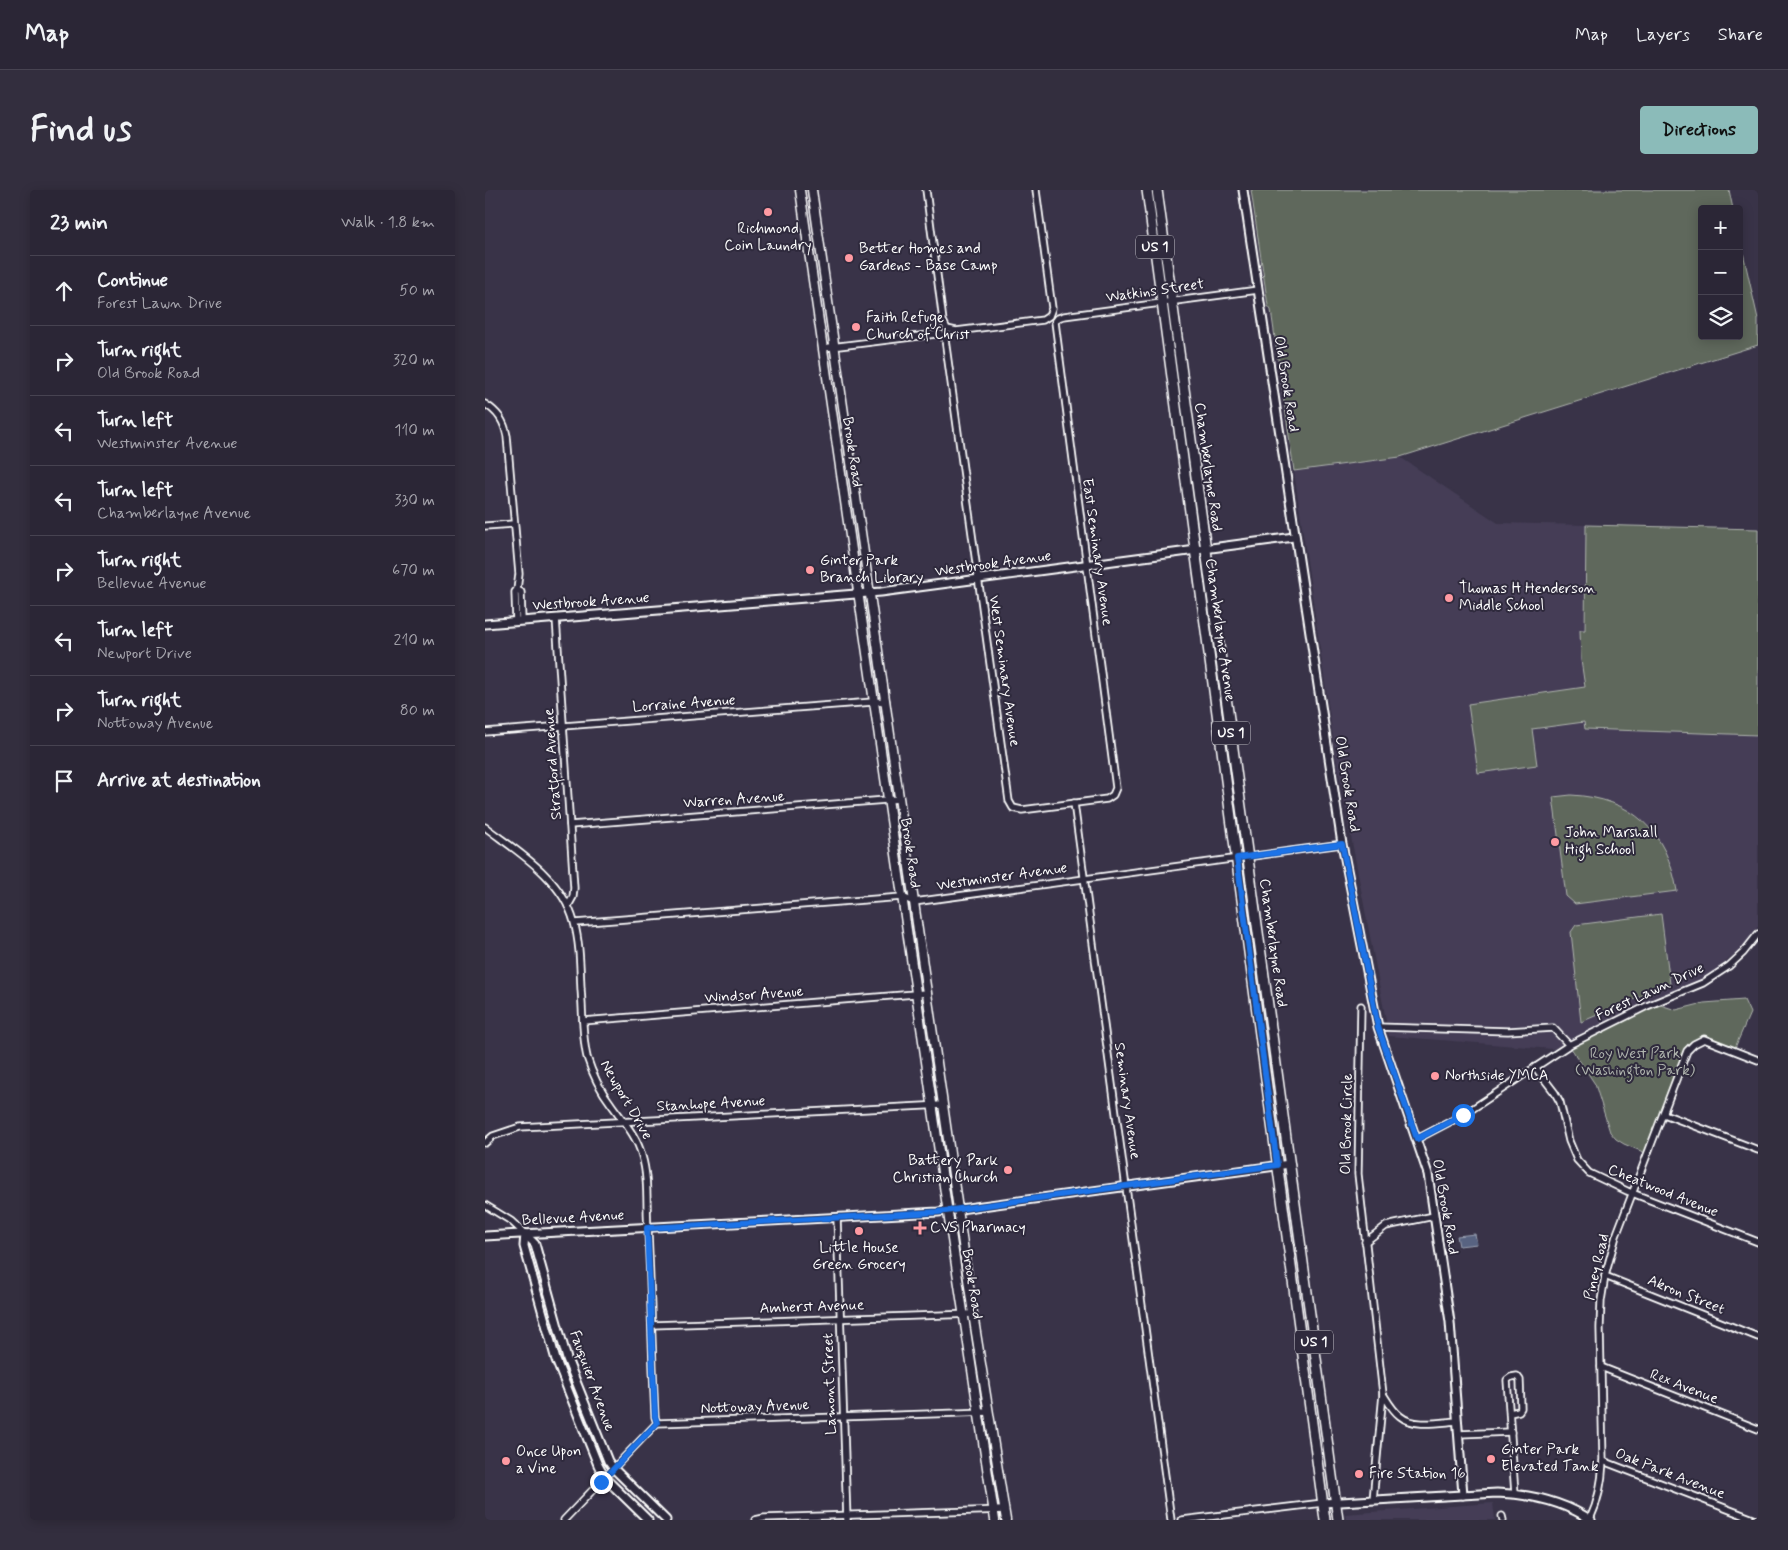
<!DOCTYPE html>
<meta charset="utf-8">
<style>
:root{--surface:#2b2636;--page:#332e3e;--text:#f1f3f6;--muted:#a6a5ad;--line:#474351;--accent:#8bbbb9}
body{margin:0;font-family:Mynerve,sans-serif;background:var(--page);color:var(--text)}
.controls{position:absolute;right:15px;top:15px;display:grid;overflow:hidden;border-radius:5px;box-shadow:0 2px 12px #0003}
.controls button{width:45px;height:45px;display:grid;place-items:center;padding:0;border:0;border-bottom:1px solid var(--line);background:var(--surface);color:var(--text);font:25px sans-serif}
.stop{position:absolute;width:15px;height:15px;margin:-11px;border:4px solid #1a73e8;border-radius:50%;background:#fff}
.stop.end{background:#1a73e8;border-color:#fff;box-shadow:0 1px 5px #0008}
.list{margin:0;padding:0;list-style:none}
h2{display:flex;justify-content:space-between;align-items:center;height:65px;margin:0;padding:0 20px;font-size:21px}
h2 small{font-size:16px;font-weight:400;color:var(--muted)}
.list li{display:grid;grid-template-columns:32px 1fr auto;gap:15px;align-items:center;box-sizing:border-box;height:70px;padding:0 20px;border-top:1px solid var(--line)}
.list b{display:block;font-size:19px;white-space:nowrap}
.list p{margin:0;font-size:16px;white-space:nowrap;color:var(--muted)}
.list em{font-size:16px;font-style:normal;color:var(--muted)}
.icon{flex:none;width:28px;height:28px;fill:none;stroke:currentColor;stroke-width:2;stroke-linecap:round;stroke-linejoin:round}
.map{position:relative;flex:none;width:1273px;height:1330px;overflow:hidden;border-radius:5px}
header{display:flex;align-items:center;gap:30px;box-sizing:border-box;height:70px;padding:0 25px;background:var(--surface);border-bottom:1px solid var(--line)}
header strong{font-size:24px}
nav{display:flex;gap:28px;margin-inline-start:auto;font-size:18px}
.intro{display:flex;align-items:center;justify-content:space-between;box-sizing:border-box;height:120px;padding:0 30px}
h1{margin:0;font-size:35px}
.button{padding:12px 22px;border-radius:5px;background:var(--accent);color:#111;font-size:18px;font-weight:700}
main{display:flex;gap:30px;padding:0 30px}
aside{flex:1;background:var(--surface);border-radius:5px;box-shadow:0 2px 12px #0003}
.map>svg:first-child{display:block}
.built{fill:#453e56}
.green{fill:#5f685c;stroke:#afb4ae}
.water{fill:#586481;stroke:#9ba2b3}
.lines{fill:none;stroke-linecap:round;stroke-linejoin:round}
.minor-casing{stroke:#fff;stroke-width:9}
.tertiary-casing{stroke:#fff;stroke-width:11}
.secondary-casing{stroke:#fff;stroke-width:11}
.primary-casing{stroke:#fff;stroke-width:12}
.minor{stroke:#2f2a3d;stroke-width:5.5}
.tertiary{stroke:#2f2a3d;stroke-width:7}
.secondary{stroke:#2f2a3d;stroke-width:8}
.primary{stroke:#2f2a3d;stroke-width:9}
.route{stroke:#1a73e8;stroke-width:6}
.poi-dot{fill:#ff9aa2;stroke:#2f2a3d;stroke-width:2}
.labels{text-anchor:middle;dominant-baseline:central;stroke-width:4;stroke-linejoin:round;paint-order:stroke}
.shield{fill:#2f2a3d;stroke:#c1bfc5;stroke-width:1}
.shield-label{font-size:14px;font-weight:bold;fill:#fff}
.poi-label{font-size:15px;fill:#fff;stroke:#2f2a3d;text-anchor:start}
.street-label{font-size:15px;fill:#fff;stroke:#2f2a3d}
.park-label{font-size:15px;fill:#afb4ae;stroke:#2f2a3d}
</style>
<header>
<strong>Map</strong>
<nav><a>Map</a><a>Layers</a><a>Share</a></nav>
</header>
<div class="intro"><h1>Find us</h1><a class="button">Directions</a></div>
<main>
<aside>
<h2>23 min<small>Walk · 1.8 km</small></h2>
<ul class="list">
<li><svg class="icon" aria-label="ahead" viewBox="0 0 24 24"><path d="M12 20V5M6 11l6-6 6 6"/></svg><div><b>Continue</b><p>Forest Lawn Drive</p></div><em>50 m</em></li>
<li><svg class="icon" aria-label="right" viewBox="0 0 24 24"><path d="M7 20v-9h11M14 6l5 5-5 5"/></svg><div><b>Turn right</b><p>Old Brook Road</p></div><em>320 m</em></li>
<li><svg class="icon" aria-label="left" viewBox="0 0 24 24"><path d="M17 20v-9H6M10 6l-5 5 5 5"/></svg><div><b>Turn left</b><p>Westminster Avenue</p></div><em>110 m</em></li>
<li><svg class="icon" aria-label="left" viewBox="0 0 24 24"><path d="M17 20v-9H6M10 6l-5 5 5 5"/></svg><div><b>Turn left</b><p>Chamberlayne Avenue</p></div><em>330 m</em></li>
<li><svg class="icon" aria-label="right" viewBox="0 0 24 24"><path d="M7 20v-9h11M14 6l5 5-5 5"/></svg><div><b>Turn right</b><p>Bellevue Avenue</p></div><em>670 m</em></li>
<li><svg class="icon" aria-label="left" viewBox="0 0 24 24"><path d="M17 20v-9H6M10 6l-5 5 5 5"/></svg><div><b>Turn left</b><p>Newport Drive</p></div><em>210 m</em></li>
<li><svg class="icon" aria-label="right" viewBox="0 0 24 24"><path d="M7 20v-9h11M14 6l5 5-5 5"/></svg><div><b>Turn right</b><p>Nottoway Avenue</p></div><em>80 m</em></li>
<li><svg class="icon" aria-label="arrive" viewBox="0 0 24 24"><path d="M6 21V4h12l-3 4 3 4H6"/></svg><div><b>Arrive at destination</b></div></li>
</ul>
</aside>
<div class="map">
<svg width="1273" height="1330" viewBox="0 0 1273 1330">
<rect width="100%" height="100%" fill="#393348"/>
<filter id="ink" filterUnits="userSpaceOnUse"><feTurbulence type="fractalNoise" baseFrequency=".02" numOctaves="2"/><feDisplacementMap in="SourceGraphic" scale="10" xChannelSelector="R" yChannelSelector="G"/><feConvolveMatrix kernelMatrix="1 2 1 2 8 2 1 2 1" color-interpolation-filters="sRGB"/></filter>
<g filter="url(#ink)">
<g class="built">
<polygon points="915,267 1013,333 1101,335 1098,486 1100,539 1273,545 1273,736 1260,756 1218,790 1082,860 904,846 851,568 809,281"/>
<polygon points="1008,1313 1010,1330 861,1330 860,1324"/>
</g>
<g class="green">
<polygon points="766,0 1244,0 1248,19 1217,19 1217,146 1254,146 1254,45 1273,129 1273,155 915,267 809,281 786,120 783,116"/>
<polygon points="1101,335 1273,339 1273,545 1100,539 1099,532 1047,539 1052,575 993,583 983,514 1100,497 1096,470 1095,440 1100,440"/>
<path d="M1086,605C1147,608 1182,641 1192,701L1090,714L1081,706L1068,607Z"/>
<polygon points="1176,724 1185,794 1096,832 1086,742 1091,735"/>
<polygon points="1259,810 1265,823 1249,860 1219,849 1202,861 1163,964 1139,954 1131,949 1125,942 1110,894 1084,855 1169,813 1191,820 1219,813"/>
</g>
<polygon class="water" points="990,1044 992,1054 974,1056 972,1046"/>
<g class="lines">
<defs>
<g id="minor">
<polyline points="441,0 458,131 462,139 471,141 558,130 564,126 567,118 551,0"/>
<polyline points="338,158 451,144 456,144 460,149 524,611 528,618 537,620 622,609 628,605 631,598 570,132 573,128 579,126 773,100"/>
<path d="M0,214C13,222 19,231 22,246L34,384L32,400L30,402L31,432"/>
<polyline points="0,336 29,334"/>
<polyline points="32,400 36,402 37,431"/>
<polyline points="71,428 89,698 88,707 83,716"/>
<polyline points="0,542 401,511"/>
<polyline points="589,613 686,1330"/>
<polyline points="85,635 414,609"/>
<path d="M0,637C33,662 77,688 89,732C95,753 95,777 96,799C98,822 97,846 102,867C107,883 116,901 126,914C138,931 152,946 157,966C164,989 161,1017 163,1041C166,1103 167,1165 170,1227L172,1233"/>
<polyline points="90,733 417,707 429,712 857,654"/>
<path d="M876,816L873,984L898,1204C903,1212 908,1221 915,1226C929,1238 956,1232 973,1231"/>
<polyline points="98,831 442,803"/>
<polyline points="893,837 1023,841 1068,838 1084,855"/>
<polyline points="1050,877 1070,903 1075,912 1084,951 1092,970 1104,983 1142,1001 1273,1052"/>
<polyline points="1179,924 1273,960"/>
<polyline points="932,949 978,925 1084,855 1162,816 1218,793 1244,776 1258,763 1273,744"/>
<polyline points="0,953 8,946 35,937 458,915"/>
<polyline points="0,1015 26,1031 40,1044"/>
<polyline points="352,1027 362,1330"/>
<polyline points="880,1052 901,1036 949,1026"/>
<polyline points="1120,1086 1273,1147"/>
<polyline points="167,1135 488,1124"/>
<polyline points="1116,1177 1273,1239"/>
<polyline points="1025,1223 1034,1221 1036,1218 1035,1190 1032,1186 1026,1187 1022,1190 1030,1304"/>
<polyline points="974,1244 1026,1242"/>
<polyline points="1118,1271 1271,1330"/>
<polyline points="888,1310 898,1204"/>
<polyline points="1017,1326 1018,1330"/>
<path d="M1105,1329C1114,1310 1117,1293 1118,1271L1115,1138L1116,1111L1120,1086L1131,1046L1202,861L1209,854L1219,849L1273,870"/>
<polyline points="79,1330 172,1233 504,1222"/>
<polyline points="270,1330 279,1328 519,1320"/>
<polyline points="697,1330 838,1313"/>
</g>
<g id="tertiary">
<polyline points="758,0 857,654 893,837 943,984 965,1132 978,1305"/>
<polyline points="0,434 396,402 809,347"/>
<polyline points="40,1044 50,1054 82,1169 123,1271 129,1279 181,1330"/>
<polyline points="40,1044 39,1056 71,1170 113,1275 120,1288 163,1330"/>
<polyline points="0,1046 453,1022 805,974"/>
<path d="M838,1313L1012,1303C1046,1304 1077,1311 1106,1330"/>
</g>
<g id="secondary">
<polyline points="315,0 461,1010 510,1330"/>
<polyline points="327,0 488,1124 521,1330"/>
</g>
<g id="primary">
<polyline points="662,0 840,1330"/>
<polyline points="672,0 853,1330"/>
</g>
</defs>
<use href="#minor" class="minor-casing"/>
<use href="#tertiary" class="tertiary-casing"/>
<use href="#secondary" class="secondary-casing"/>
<use href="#primary" class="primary-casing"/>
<use href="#minor" class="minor"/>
<use href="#tertiary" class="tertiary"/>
<use href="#secondary" class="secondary"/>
<use href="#primary" class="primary"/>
</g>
</g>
<g class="lines" filter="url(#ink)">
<polyline class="route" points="116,1292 172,1233 170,1226 162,1038 453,1022 792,975 752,668 857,654 893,837 932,949 978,925"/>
</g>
<g class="poi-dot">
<circle cx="283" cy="22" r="5"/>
<circle cx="364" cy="68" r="5"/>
<circle cx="371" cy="137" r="5"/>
<circle cx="325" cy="380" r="5"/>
<circle cx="964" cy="408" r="5"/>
<circle cx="1070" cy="652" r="5"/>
<circle cx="950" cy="886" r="5"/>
<circle cx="523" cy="980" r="5"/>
<path d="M432.5 1030.5h5v5h5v5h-5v5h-5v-5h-5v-5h5z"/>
<circle cx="374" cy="1041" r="5"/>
<circle cx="1006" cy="1269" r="5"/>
<circle cx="21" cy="1271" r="5"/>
<circle cx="874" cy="1284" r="5"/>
</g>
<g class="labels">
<g class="shield">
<rect x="651" y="45.5" width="38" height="23" rx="4"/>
<rect x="727" y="531.5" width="38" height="23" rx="4"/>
<rect x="810" y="1140.5" width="38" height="23" rx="4"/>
</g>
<g class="shield-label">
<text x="670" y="57">US 1</text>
<text x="746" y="543">US 1</text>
<text x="829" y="1152">US 1</text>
</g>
<g class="poi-label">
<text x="283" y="39" text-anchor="middle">Richmond<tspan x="283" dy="17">Coin Laundry</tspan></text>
<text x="374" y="59">Better Homes and<tspan x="374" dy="17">Gardens - Base Camp</tspan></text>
<text x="381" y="128">Faith Refuge<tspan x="381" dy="17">Church of Christ</tspan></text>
<text x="335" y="371">Ginter Park<tspan x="335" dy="17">Branch Library</tspan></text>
<text x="974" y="399">Thomas H Henderson<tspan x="974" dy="17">Middle School</tspan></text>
<text x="1080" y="643">John Marshall<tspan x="1080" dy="17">High School</tspan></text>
<text x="960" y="886">Northside YMCA</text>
<text x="513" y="971" text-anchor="end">Battery Park<tspan x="513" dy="17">Christian Church</tspan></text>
<text x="445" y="1038">CVS Pharmacy</text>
<text x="374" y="1058" text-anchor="middle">Little House<tspan x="374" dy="17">Green Grocery</tspan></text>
<text x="1016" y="1260">Ginter Park<tspan x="1016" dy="17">Elevated Tank</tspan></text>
<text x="31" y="1262">Once Upon<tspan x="31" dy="17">a Vine</tspan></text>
<text x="884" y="1284">Fire Station 16</text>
</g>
<g class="street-label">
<text transform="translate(670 101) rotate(-8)">Watkins Street</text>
<text transform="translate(801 194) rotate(81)">Old Brook Road</text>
<text transform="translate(367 262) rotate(82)">Brook Road</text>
<text transform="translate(723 277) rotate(82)">Chamberlayne Road</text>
<text transform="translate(612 362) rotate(82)">East Seminary Avenue</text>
<text transform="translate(508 374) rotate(-8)">Westbrook Avenue</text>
<text transform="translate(106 412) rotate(-4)">Westbrook Avenue</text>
<text transform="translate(735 440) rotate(82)">Chamberlayne Avenue</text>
<text transform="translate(519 481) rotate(82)">West Seminary Avenue</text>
<text transform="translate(199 514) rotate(-4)">Lorraine Avenue</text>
<text transform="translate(68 574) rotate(-94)">Stratford Avenue</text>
<text transform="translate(862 594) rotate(81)">Old Brook Road</text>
<text transform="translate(249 610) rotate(-4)">Warren Avenue</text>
<text transform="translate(425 663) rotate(82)">Brook Road</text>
<text transform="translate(517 687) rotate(-8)">Westminster Avenue</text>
<text transform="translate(788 753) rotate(82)">Chamberlayne Road</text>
<text transform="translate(1165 802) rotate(-25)">Forest Lawn Drive</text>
<text transform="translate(269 805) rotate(-4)">Windsor Avenue</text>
<text transform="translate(141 910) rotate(60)">Newport Drive</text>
<text transform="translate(642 911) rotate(82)">Seminary Avenue</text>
<text transform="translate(226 914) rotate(-3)">Stanhope Avenue</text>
<text transform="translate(862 934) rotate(-89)">Old Brook Circle</text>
<text transform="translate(1178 1001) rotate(22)">Cheatwood Avenue</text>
<text transform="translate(960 1017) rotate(80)">Old Brook Road</text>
<text transform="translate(88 1028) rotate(-3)">Bellevue Avenue</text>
<text transform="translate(1112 1077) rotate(-77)">Piney Road</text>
<text transform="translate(487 1094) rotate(81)">Brook Road</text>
<text transform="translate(1201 1105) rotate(22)">Akron Street</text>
<text transform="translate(327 1117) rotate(-2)">Amherst Avenue</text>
<text transform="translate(107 1191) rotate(70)">Fauquier Avenue</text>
<text transform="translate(345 1194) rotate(-92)">Lamont Street</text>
<text transform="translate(1199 1197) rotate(21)">Rex Avenue</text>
<text transform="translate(270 1217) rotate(-2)">Nottoway Avenue</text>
<text transform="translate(1185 1284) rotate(21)">Oak Park Avenue</text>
</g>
<g class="park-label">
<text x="1150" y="864">Roy West Park<tspan x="1150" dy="17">(Washington Park)</tspan></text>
</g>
</g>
</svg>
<div class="controls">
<button>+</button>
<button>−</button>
<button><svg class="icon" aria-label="layers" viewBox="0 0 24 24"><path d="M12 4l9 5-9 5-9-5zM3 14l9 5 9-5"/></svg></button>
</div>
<div class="stop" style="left:978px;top:925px"></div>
<div class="stop end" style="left:116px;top:1292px"></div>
</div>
</main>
